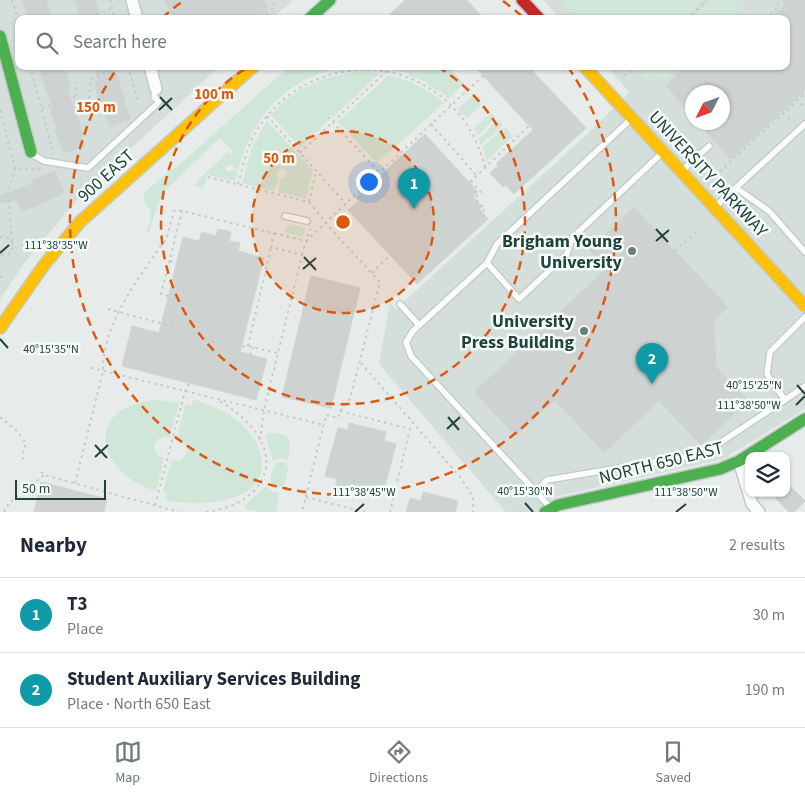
<!DOCTYPE html>
<meta charset="utf-8">
<style>
:root{--surface:#fff;--page:#f6f6f7;--text:#1f2937;--muted:#747a83;--line:#e0e1e3;--accent:#677e79}
body{margin:0;font-family:"Source Sans 3",sans-serif;background:var(--page);color:var(--text)}
.controls{position:absolute;right:15px;bottom:15px;display:grid;overflow:hidden;border-radius:10px;box-shadow:0 1px 4px #0004}
.controls button{width:45px;height:45px;display:grid;place-items:center;padding:0;border:0;border-bottom:1px solid var(--line);background:var(--surface);color:var(--text);font:25px sans-serif}
.compass{position:absolute;left:685px;top:85px;width:45px;height:45px;border-radius:50%;background:var(--surface);box-shadow:0 1px 4px #0004;rotate:228deg}
.scale{position:absolute;left:15px;bottom:12px;width:91px;box-sizing:border-box;padding-left:5px;border:2px solid #22423c;border-top:0;font-size:14px;line-height:18px;white-space:nowrap;color:#22423c;-webkit-text-stroke:4px #f5fbf8;paint-order:stroke}
.you{position:absolute;left:368px;top:181px;width:18px;height:18px;margin:-12px;border:4px solid #fff;border-radius:50%;background:#1a73e8;box-shadow:0 0 0 8px #1a73e833}
.badge{display:grid;place-items:center;width:32px;height:32px;border-radius:50%;background:var(--accent);color:#fff;font-size:16px;font-weight:700}
.pin{position:absolute;translate:-50% -41px;filter:drop-shadow(0 1px 2px #0008)}
.pin::after{content:'';position:absolute;top:26px;width:18px;height:15px;background:inherit;clip-path:polygon(0 0,100% 0,50% 100%)}
.list{margin:0;padding:0;list-style:none}
h2{display:flex;justify-content:space-between;align-items:center;height:65px;margin:0;padding:0 20px;font-size:21px}
h2 small{font-size:16px;font-weight:400;color:var(--muted)}
.list li{display:grid;grid-template-columns:32px 1fr auto;gap:15px;align-items:center;box-sizing:border-box;height:75px;padding:0 20px;border-top:1px solid var(--line)}
.list b{display:block;font-size:19px;white-space:nowrap}
.list p{margin:0;font-size:16px;white-space:nowrap;color:var(--muted)}
.list em{font-size:16px;font-style:normal;color:var(--muted)}
.icon{flex:none;width:28px;height:28px;fill:none;stroke:currentColor;stroke-width:2;stroke-linecap:round;stroke-linejoin:round}
.map{position:relative;flex:none;width:805px;height:512px;overflow:hidden}
.search{position:absolute;background:var(--surface);box-shadow:0 1px 4px #0004;left:15px;right:15px;top:15px;height:55px;display:flex;align-items:center;gap:12px;box-sizing:border-box;padding:0 18px;border-radius:10px;color:var(--muted);font-size:19px}
.sheet{height:215px;background:var(--surface)}
nav{display:flex;justify-content:space-around;align-items:center;box-sizing:border-box;height:70px;border-top:1px solid var(--line);background:var(--surface);font-size:14px;color:var(--muted)}
nav a{display:grid;justify-items:center;gap:2px}
nav .on{color:var(--accent)}
.map>svg:first-child{display:block}
.built{fill:#d4deda;fill-rule:evenodd}
.green{fill:#cfe6d8}
.building{fill:#ced3d1;stroke:#cfd5d3}
.lines{fill:none;stroke-linecap:round;stroke-linejoin:round}
.lane-casing{stroke:#c4c9c7;stroke-width:8}
.street-casing{stroke:#c4c9c7;stroke-width:14}
.fast-casing{stroke:#c2cac7;stroke-width:14}
.slow-casing{stroke:#c2cac7;stroke-width:14}
.jam-casing{stroke:#c2cac7;stroke-width:14}
.path{stroke:#c2cbca;stroke-width:2;stroke-dasharray:2.5 4;stroke-linecap:butt}
.lane{stroke:#fbfcfc;stroke-width:5.5}
.street{stroke:#fbfcfc;stroke-width:11}
.fast{stroke:#4caf50;stroke-width:11}
.slow{stroke:#ffc107;stroke-width:11}
.jam{stroke:#c62828;stroke-width:11}
.ticks{fill:none;stroke:#22423c;stroke-width:2}
.ring{fill:none;stroke:#de580e;stroke-width:2.5;stroke-dasharray:9 6}
.poi-dot{fill:#677e79;stroke:#f5fbf8;stroke-width:2}
.labels{text-anchor:middle;dominant-baseline:central;stroke-width:5;stroke-linejoin:round;paint-order:stroke}
.street-label{font-size:18px;fill:#22423c;stroke:#f5fbf8}
.poi-label{font-size:18px;font-weight:bold;fill:#22423c;stroke:#f5fbf8;text-anchor:end}
.ticks-label{font-size:12px;text-anchor:middle;fill:#22423c;stroke:#f5fbf8;stroke-width:5;stroke-linejoin:round;paint-order:stroke}
.centre{fill:#de580e;stroke:#f5fbf8;stroke-width:2.5}
.ring-label{font-size:15px;text-anchor:middle;font-weight:bold;fill:#de580e;stroke:#f5fbf8;stroke-width:5;stroke-linejoin:round;paint-order:stroke}
</style>
<div class="map">
<svg width="805" height="512" viewBox="0 0 805 512">
<rect width="100%" height="100%" fill="#e7ecea"/>
<g class="built">
<polygon points="0,0 293,0 272,19 19,19 19,66 220,66 82,194 25,262 0,299"/>
<path d="M543,0H805V409L723,459L554,497L538,512H506L379,364L390,303L396,309L597,125L629,92L606,66H786V19H561ZM692,92H722V122H692Z"/>
</g>
<g class="green">
<polygon points="561,0 704,0 684,19 577,19"/>
<polygon points="711,0 738,0 744,6 730,19 690,19"/>
<path d="M290,66H353C292,72 254,112 238,169L234,168L231,165L226,166L225,170L228,172L233,170L238,172L235,181L207,175L203,188L194,186L199,181L198,180L228,152L230,154L233,151L220,138L165,190L159,202L149,232L146,231C158,206 143,210 144,193L161,178L180,164Z"/>
<polygon points="398,66 448,66 464,84 448,99 444,95 444,94 427,84 427,82 408,75 408,73 396,71"/>
<polygon points="638,66 678,66 664,80 656,78 648,81 636,68"/>
<path d="M360,72L380,73L333,117L330,114L326,118L328,121L300,147L271,115C294,88 326,75 360,72Z"/>
<path d="M389,75C409,80 428,89 444,103L377,163L338,122Z"/>
<polygon points="474,94 482,102 479,104 480,106 467,118 458,109"/>
<polygon points="491,113 495,117 478,135 474,128"/>
<polygon points="498,120 503,125 489,139 487,138 481,146 479,138 489,130 488,129"/>
<polygon points="267,121 313,171 306,199 278,192 281,179 285,178 287,174 284,169 280,169 277,176 279,178 274,191 242,183 252,147"/>
<polygon points="503,128 506,128 513,136 486,161 483,147"/>
<polygon points="289,224 305,228 303,237 285,232 287,225"/>
<path d="M193,399C205,404 217,407 228,414C242,423 255,436 260,452C275,505 198,507 166,500L167,493L163,492L169,468H171L170,466L171,461L181,460L187,453L186,446L177,438L178,434L180,433L178,432L186,404L191,406Z"/>
<path d="M156,400L179,403L172,430H170L171,432L170,437L159,438L154,444L156,453L164,459L163,464H161L162,466L156,491C95,472 82,407 156,400Z"/>
<path d="M267,433C272,433 280,433 285,435C292,440 290,453 287,460L282,458L273,460L266,437Z"/>
<path d="M279,462L286,463L288,470L285,484L277,489L272,485C269,477 272,467 279,462Z"/>
<polygon points="266,486 273,492 279,493 276,512 259,512 245,509 245,505"/>
</g>
<g class="building">
<polygon points="22,0 46,0 52,19 29,19"/>
<polygon points="74,0 95,0 102,19 81,19"/>
<polygon points="165,0 264,0 268,11 246,19 218,19 217,16 208,19 172,19"/>
<polygon points="405,0 467,0 484,19 385,19"/>
<polygon points="783,0 805,0 805,90 731,159 705,131 708,128 703,122 722,122 722,92 692,92 692,116 666,85 686,66 786,66 786,19 770,19 785,5"/>
<polygon points="40,66 64,66 70,84 69,85 70,89 67,90 80,125 85,146 64,153 55,130 57,129 50,109 53,108 40,74 42,73"/>
<polygon points="93,66 113,66 125,98 123,98 130,119 110,127 95,87 96,86 95,82 99,81"/>
<polygon points="474,66 528,66 586,128 514,194 506,185 503,187 490,173 498,166 496,164 533,130"/>
<polygon points="425,134 478,192 473,197 482,207 479,209 488,219 417,284 348,210 359,201 356,198"/>
<polygon points="55,171 64,192 60,194 60,195 22,212 17,201 0,203 0,196 33,183 32,180"/>
<polygon points="634,207 728,307 714,320 716,367 748,401 701,445 659,401 604,453 555,400 516,436 474,392 606,269 589,250"/>
<polygon points="218,229 231,232 229,241 240,243 238,251 264,258 240,352 267,359 256,400 122,366 132,326 159,333 183,237 199,241 202,232 216,236"/>
<polygon points="311,276 360,288 331,408 282,397"/>
<polygon points="349,423 386,432 384,441 396,444 384,490 372,487 370,496 335,487 337,479 325,476 338,428 348,430"/>
<polygon points="41,482 107,499 104,512 34,512"/>
<polygon points="786,482 805,501 794,512 789,512 771,493 786,493"/>
<polygon points="423,492 458,501 455,512 406,512 410,498 421,501"/>
</g>
<g class="lines">
<defs>
<g id="lane">
<polyline points="32,154 44,161 88,168 157,104 159,101 154,97 156,89"/>
<polyline points="683,170 709,146"/>
<polyline points="736,188 769,211 805,252"/>
<polyline points="715,207 805,124"/>
<polyline points="285,216 307,221"/>
<polyline points="487,263 519,299 567,254 572,238 663,152"/>
<polyline points="400,304 419,325"/>
<polyline points="805,317 770,352 767,374 785,400 805,386"/>
<polyline points="536,491 547,480 703,454 785,400"/>
<polyline points="549,506 411,356 406,342 413,331 487,263 497,244 630,120"/>
</g>
<g id="street">
<polyline points="132,0 137,19"/>
<polyline points="150,66 156,89"/>
<polyline points="739,461 752,504 759,512"/>
</g>
<g id="fast">
<polyline points="309,19 330,0"/>
<polyline points="0,36 31,152"/>
<polyline points="545,512 558,505 720,469 739,461 805,419"/>
</g>
<g id="slow">
<polyline points="584,66 805,306"/>
<polyline points="0,328 44,265 80,222 254,66"/>
</g>
<polyline id="jam" points="522,0 540,19"/>
</defs>
<use href="#lane" class="lane-casing"/>
<use href="#street" class="street-casing"/>
<use href="#fast" class="fast-casing"/>
<use href="#slow" class="slow-casing"/>
<use href="#jam" class="jam-casing"/>
<g class="path">
<polyline points="12,0 19,24"/>
<polyline points="110,0 115,19"/>
<polyline points="84,19 112,8"/>
<polyline points="254,19 267,14 274,7 274,0"/>
<polyline points="687,19 707,0"/>
<polyline points="766,19 779,6 776,0"/>
<polyline points="30,66 52,148 52,155"/>
<polyline points="128,66 138,101"/>
<polyline points="624,76 635,66"/>
<polyline points="75,97 77,79"/>
<polyline points="796,99 804,107"/>
<polyline points="42,108 75,97 82,102 86,102 89,99 91,79 125,66"/>
<polyline points="0,110 15,168"/>
<polyline points="783,113 790,120"/>
<polyline points="267,116 346,204"/>
<polyline points="328,117 379,172"/>
<polyline points="431,124 477,176"/>
<polyline points="300,153 392,66"/>
<polyline points="715,176 805,93"/>
<polyline points="208,177 309,202 329,227 380,282 350,399 340,411 338,418 326,415 302,512"/>
<polyline points="471,181 481,192 475,198 485,209 482,212"/>
<polyline points="470,182 531,124"/>
<path d="M238,184C243,166 247,146 257,130C304,56 409,48 463,119C474,134 480,150 485,167"/>
<polyline points="309,202 316,171"/>
<path d="M0,237L9,238C14,243 14,248 9,254L0,255"/>
<polyline points="12,241 8,193 15,168 38,170 40,168"/>
<polyline points="675,251 698,230"/>
<polyline points="302,255 310,229"/>
<polyline points="170,261 177,263"/>
<polyline points="372,273 390,255"/>
<polyline points="0,276 4,280"/>
<polyline points="168,296 161,294 182,211"/>
<polyline points="108,309 189,331"/>
<polyline points="211,342 216,341 238,347 248,346 277,353"/>
<polyline points="248,346 271,247"/>
<polyline points="250,355 253,347"/>
<polyline points="361,363 461,478 473,497 473,512"/>
<polyline points="91,368 324,425"/>
<polyline points="340,411 410,429 390,512"/>
<polyline points="0,417 17,431 26,443 22,457 26,462"/>
<polyline points="260,440 264,410 302,255 271,247 274,233"/>
<polyline points="41,472 44,475 179,512"/>
<path d="M75,483L103,371C103,324 134,286 159,248L166,240L174,211L178,210L306,241L485,74"/>
<polyline points="306,497 365,512"/>
<polyline points="155,505 185,391 189,383"/>
<polyline points="4,512 9,503 44,475"/>
<path d="M206,512C256,506 288,467 249,424C240,414 229,407 218,400"/>
</g>
<use href="#lane" class="lane"/>
<use href="#street" class="street"/>
<use href="#fast" class="fast"/>
<use href="#slow" class="slow"/>
<use href="#jam" class="jam"/>
</g>
<path class="ticks" d="M160,97L172,110M159,110L172,98M656,229L668,242M656,241L669,230M0,253L9,245M304,257L316,270M303,269L316,258M0,339L8,348M797,385L805,394M796,405L805,396M448,417L459,430M447,429L460,417M95,445L107,458M95,457L108,445M525,503L533,512M355,512L364,504M676,512L686,504"/>
<circle cx="343" cy="222" r="91" fill="#de580e" fill-opacity=".12"/>
<g class="ring">
<circle cx="343" cy="222" r="91"/>
<path d="M438 67A182 182 0 1 1 248 67"/>
<path d="M162 18A273 273 0 0 1 183 1M503 1A273 273 0 0 1 524 18M568 67A273 273 0 1 1 118 67"/>
</g>
<g class="poi-dot">
<circle cx="632" cy="251" r="5"/>
<circle cx="584" cy="331" r="5"/>
</g>
<g class="labels">
<g class="street-label">
<text transform="translate(708 174) rotate(47)">UNIVERSITY PARKWAY</text>
<text transform="translate(106 176) rotate(-42)">900 EAST</text>
<text transform="translate(661 463) rotate(-14)">NORTH 650 EAST</text>
</g>
<g class="poi-label">
<text x="622" y="241">Brigham Young<tspan x="622" dy="21">University</tspan></text>
<text x="574" y="321">University<tspan x="574" dy="21">Press Building</tspan></text>
</g>
</g>
<g class="ticks-label">
<text x="56" y="249">111°38'35"W</text>
<text x="51" y="353">40°15'35"N</text>
<text x="754" y="389">40°15'25"N</text>
<text x="749" y="409">111°38'50"W</text>
<text x="525" y="495">40°15'30"N</text>
<text x="364" y="496">111°38'45"W</text>
<text x="686" y="496">111°38'50"W</text>
</g>
<circle cx="343" cy="222" r="8" class="centre"/>
<g class="ring-label">
<text x="214" y="99">100 m</text>
<text x="96" y="112">150 m</text>
<text x="279" y="163">50 m</text>
</g>
</svg>
<div class="controls">
<button><svg class="icon" aria-label="layers" viewBox="0 0 24 24"><path d="M12 4l9 5-9 5-9-5zM3 14l9 5 9-5"/></svg></button>
</div>
<svg class="compass" viewBox="-18 -18 36 36"><path d="M0-13l5 13h-10z" fill="#e53935"/><path d="M0 13l5-13h-10z" fill="#747a83"/></svg>
<div class="scale">50 m</div>
<div class="you"></div>
<div class="pin badge" style="left:414px;top:209px;background:#0f9aa8">1</div>
<div class="pin badge" style="left:652px;top:384px;background:#0f9aa8">2</div>
<div class="search"><svg class="icon" aria-label="search" viewBox="0 0 24 24"><circle cx="10" cy="10" r="6"/><path d="M15 15l6 6"/></svg>Search here</div>
</div>
<section class="sheet">
<h2>Nearby<small>2 results</small></h2>
<ul class="list">
<li><span class="badge" style="background:#0f9aa8">1</span><div><b>T3</b><p>Place</p></div><em>30 m</em></li>
<li><span class="badge" style="background:#0f9aa8">2</span><div><b>Student Auxiliary Services Building</b><p>Place · North 650 East</p></div><em>190 m</em></li>
</ul>
</section>
<nav>
<a class="on"><svg class="icon" aria-label="map" viewBox="0 0 24 24"><path d="M3 6l6-2 6 2 6-2v14l-6 2-6-2-6 2zM9 4v14M15 6v14"/></svg>Map</a>
<a><svg class="icon" aria-label="directions" viewBox="0 0 24 24"><path d="M12 3l9 9-9 9-9-9zM9 14v-3h6M13 9l2 2-2 2"/></svg>Directions</a>
<a><svg class="icon" aria-label="saved" viewBox="0 0 24 24"><path d="M7 4h10v16l-5-4-5 4z"/></svg>Saved</a>
</nav>
